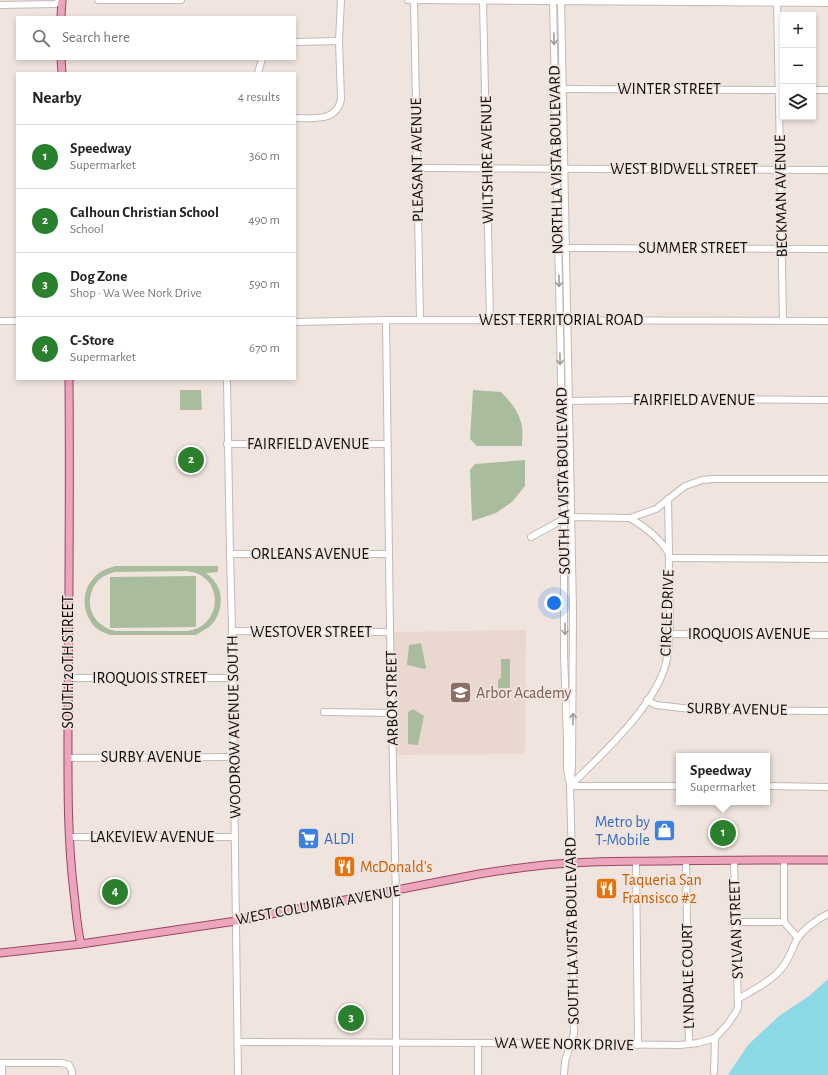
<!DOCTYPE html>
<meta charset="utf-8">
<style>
:root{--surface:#fff;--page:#f2f2f2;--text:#222;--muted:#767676;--line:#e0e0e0;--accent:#2b802d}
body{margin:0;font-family:"Alegreya Sans",sans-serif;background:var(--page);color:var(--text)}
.controls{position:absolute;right:12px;top:12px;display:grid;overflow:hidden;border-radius:0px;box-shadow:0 2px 6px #0003}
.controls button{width:36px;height:36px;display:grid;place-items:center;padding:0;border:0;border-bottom:1px solid var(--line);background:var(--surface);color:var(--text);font:20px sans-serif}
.you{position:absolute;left:554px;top:603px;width:14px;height:14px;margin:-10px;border:3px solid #fff;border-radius:50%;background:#1a73e8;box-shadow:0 0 0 6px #1a73e833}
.badge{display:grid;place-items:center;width:26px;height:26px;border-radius:50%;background:var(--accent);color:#fff;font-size:13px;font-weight:700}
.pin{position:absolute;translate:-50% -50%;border:2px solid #fff;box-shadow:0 1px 4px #0006}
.popup{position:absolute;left:676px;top:753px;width:94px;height:52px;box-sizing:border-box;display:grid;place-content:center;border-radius:0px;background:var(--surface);filter:drop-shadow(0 1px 3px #0005);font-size:13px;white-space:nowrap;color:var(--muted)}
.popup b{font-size:15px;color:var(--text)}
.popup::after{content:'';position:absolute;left:50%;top:100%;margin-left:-8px;border:8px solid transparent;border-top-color:var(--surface)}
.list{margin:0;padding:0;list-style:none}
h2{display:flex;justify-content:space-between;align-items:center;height:52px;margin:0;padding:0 16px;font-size:17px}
h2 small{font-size:13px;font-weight:400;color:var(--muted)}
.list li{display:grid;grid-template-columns:26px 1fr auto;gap:12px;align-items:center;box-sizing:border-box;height:64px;padding:0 16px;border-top:1px solid var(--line)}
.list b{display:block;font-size:15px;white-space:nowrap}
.list p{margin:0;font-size:13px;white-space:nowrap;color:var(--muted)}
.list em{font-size:13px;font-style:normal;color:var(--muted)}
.icon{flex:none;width:22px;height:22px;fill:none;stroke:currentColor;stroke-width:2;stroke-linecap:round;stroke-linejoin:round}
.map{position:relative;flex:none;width:828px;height:1075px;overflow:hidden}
.search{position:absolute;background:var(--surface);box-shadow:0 2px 6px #0003;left:16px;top:16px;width:280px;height:44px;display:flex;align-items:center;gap:10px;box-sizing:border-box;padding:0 14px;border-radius:0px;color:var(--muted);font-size:15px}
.panel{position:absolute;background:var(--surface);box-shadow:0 2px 6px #0003;left:16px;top:72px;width:280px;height:308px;border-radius:0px}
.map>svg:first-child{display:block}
.built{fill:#ead7cf}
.green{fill:#aabc9e;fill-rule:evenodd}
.water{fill:#8bd9e4}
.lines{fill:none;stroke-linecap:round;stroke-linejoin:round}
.minor-casing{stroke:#c4b9b5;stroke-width:8}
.major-casing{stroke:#984862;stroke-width:9}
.minor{stroke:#fff;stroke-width:6}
.major{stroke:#eda4bd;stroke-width:7}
.oneway{stroke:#9f9e9d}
.labels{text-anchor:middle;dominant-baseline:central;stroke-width:3.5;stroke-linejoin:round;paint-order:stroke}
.street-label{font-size:16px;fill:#100c0b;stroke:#f0e4df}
.education-label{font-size:16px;fill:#785e54;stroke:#f0e4df;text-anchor:start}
.shop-label{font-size:16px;fill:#366cbe;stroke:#f0e4df;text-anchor:end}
.food-label{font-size:16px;fill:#c56008;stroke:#f0e4df;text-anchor:start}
</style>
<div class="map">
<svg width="828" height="1075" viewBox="0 0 828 1075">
<rect width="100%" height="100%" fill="#f0e4df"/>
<polygon class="built" points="526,630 525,754 395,755 394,632"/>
<g class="green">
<polygon points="180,390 201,390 202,410 180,410"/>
<path d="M473,390L501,392C510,401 520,413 522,427C523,432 522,440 522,446H477L470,439Z"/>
<polygon points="525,460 525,486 512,502 496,513 472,521 470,470 475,464"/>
<path d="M115,566H218V572L206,573C211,577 215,581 218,587C224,600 220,618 209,627C205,630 200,632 196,635H110C105,633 100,631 96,628C83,615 80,593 93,579C98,572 106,569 115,566ZM187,571C190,572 194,572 196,573C220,582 221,615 200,627C196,629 192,630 188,631H116C113,630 110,630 107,628C87,619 84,592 101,578C105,575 111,573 115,572Z"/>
<polygon points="196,576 196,627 110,628 110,577"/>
<polygon points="421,643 426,668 425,669 407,665 409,645"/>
<polygon points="501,659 510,659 510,688 498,688 498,680 501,678"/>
<polygon points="413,709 424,716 418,745 408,744 408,712"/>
</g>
<polygon class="water" points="828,979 828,1075 728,1075 748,1045 779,1016 809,996"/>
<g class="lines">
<defs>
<g id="minor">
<polyline points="98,0 181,0"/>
<polyline points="408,0 828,3"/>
<polyline points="414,0 420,320"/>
<polyline points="483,0 490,320"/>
<polyline points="553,0 564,519 564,654 567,738 567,768 569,781"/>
<polyline points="561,0 573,611 572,768 570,786 572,863 574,1034 565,1061 564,1075"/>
<polyline points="777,0 783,320"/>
<polyline points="0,5 55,4 62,0"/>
<polyline points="339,41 341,0"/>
<path d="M295,42L339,41L341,99C337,122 314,118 295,118"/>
<polyline points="258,73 262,59"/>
<polyline points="559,89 783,90"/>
<polyline points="813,90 828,90"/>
<polyline points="417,168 828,170"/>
<polyline points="564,248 828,249"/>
<polyline points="386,320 390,632 396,900 396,1075"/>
<polyline points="0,321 17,321"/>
<polyline points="295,322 386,320 828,321"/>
<polyline points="227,379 230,554 232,631 238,1075"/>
<polyline points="566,401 711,399 828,400"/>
<polyline points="227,444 388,444"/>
<polyline points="668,499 669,552"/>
<polyline points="531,537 564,519 571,517 630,518 656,509 685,486 702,480 713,479 828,479"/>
<polyline points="230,554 389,554"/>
<polyline points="669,558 828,559"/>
<polyline points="232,631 390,632"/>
<polyline points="669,634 828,635"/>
<polyline points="68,678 233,678"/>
<polyline points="647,700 656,705 700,710 828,711"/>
<polyline points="324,712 392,713"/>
<polyline points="68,758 233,757"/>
<path d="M570,786C601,755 660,702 667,658C673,624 668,589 669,554C661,539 645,527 630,518"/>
<polyline points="570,786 679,786"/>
<polyline points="767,786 828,787"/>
<polyline points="69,837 235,837"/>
<polyline points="784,860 784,922"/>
<polyline points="636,861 638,1045"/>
<polyline points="686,861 689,1044"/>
<polyline points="735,922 784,922 798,938"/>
<path d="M738,999C753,990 770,982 781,969C789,960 792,949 797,939C804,929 817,919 828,914"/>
<polyline points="238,1042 480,1043 680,1045 698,1043 715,1038 727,1025 736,1012 738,1007 734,860"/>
<polyline points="0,1063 62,1063 69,1065 72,1071 72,1075"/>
<polyline points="2,1063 2,1075"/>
<polyline points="714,1072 715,1038"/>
<polyline points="478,1075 478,1043"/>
</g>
<g id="major">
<polyline points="61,17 62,0"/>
<polyline points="61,59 62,73"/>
<path d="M69,379C70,493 69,607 68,721C68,779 67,836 74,893C76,910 77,928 81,944"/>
<path d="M0,953L81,944L236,921L479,874C510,869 541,864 573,863C604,861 636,861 667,861C721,860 774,860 828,860"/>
</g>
</defs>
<use href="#minor" class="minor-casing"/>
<use href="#major" class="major-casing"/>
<use href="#minor" class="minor"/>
<use href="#major" class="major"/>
</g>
<defs><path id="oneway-shaft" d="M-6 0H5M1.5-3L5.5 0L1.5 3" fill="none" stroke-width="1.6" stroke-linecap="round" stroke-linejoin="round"/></defs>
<g class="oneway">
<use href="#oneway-shaft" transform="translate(554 39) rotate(89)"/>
<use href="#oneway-shaft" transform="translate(559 281) rotate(89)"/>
<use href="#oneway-shaft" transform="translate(560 359) rotate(89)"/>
<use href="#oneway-shaft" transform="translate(565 629) rotate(90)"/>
<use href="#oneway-shaft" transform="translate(573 719) rotate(-90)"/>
</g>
<defs>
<symbol id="school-square" viewBox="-11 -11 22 22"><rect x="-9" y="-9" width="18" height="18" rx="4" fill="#8d6e63" stroke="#f0e4df"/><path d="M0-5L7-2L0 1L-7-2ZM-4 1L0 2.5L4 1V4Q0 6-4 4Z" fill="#fff"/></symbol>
<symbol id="shop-square" viewBox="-11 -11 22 22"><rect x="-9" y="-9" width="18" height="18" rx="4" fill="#3f7fe0" stroke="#f0e4df"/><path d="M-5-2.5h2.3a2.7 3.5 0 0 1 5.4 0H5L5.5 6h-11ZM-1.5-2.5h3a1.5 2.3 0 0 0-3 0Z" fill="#fff"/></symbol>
<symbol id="supermarket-square" viewBox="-11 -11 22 22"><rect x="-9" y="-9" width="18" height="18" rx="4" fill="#3f7fe0" stroke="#f0e4df"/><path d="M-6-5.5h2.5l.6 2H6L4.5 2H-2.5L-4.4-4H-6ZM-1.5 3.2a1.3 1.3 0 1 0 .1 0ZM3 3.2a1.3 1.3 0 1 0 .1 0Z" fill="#fff"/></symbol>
<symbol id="restaurant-square" viewBox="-11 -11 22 22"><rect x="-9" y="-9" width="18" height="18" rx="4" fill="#e8710a" stroke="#f0e4df"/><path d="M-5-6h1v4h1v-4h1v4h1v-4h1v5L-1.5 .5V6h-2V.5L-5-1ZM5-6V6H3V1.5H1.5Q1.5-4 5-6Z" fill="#fff"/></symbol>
</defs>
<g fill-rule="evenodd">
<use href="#school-square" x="448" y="680" width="25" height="25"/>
<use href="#shop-square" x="652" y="818" width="25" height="25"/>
<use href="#supermarket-square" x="296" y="826" width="25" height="25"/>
<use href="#restaurant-square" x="332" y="854" width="25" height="25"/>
<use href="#restaurant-square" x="594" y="876" width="25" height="25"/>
</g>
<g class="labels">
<g class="street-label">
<text x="669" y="89">WINTER STREET</text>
<text transform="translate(417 160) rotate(-91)">PLEASANT AVENUE</text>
<text transform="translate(487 160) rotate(-91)">WILTSHIRE AVENUE</text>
<text transform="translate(556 160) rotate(-91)">NORTH LA VISTA BOULEVARD</text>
<text x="684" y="169">WEST BIDWELL STREET</text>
<text transform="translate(781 196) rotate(-91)">BECKMAN AVENUE</text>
<text x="693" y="248">SUMMER STREET</text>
<text x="561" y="320">WEST TERRITORIAL ROAD</text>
<text x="694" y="400">FAIRFIELD AVENUE</text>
<text x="308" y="444">FAIRFIELD AVENUE</text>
<text transform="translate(563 481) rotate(-91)">SOUTH LA VISTA BOULEVARD</text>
<text x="310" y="554">ORLEANS AVENUE</text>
<text transform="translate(667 613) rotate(-88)">CIRCLE DRIVE</text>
<text x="311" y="632">WESTOVER STREET</text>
<text x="749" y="634">IROQUOIS AVENUE</text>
<text transform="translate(68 662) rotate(-90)">SOUTH 20TH STREET</text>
<text x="150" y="678">IROQUOIS STREET</text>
<text transform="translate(392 698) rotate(-91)">ARBOR STREET</text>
<text transform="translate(737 709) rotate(1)">SURBY AVENUE</text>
<text transform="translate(234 727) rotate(-91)">WOODROW AVENUE SOUTH</text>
<text x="151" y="757">SURBY AVENUE</text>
<text x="152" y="837">LAKEVIEW AVENUE</text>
<text transform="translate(318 905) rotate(-10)">WEST COLUMBIA AVENUE</text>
<text transform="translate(736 929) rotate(-92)">SYLVAN STREET</text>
<text transform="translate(572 931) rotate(-91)">SOUTH LA VISTA BOULEVARD</text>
<text transform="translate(688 976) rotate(-91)">LYNDALE COURT</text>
<text transform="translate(564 1044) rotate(1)">WA WEE NORK DRIVE</text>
</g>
<g class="education-label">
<text x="476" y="693">Arbor Academy</text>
</g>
<g class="shop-label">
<text x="650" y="822">Metro by<tspan x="650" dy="18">T-Mobile</tspan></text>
<text x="324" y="839" text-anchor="start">ALDI</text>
</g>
<g class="food-label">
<text x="360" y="867">McDonald's</text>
<text x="622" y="880">Taqueria San<tspan x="622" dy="18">Fransisco #2</tspan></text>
</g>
</g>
</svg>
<div class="controls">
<button>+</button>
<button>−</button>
<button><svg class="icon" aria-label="layers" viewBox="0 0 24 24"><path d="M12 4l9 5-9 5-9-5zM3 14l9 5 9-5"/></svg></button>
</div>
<div class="you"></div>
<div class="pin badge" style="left:723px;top:833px">1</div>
<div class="popup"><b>Speedway</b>Supermarket</div>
<div class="pin badge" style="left:191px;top:460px">2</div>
<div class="pin badge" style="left:351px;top:1018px">3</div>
<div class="pin badge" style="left:115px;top:892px">4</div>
<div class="search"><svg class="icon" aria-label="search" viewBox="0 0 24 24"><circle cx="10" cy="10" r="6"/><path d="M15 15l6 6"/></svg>Search here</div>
<section class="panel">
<h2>Nearby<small>4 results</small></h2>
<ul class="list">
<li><span class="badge">1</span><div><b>Speedway</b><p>Supermarket</p></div><em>360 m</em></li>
<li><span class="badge">2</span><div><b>Calhoun Christian School</b><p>School</p></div><em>490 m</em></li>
<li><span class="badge">3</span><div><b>Dog Zone</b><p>Shop · Wa Wee Nork Drive</p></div><em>590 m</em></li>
<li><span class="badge">4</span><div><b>C-Store</b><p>Supermarket</p></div><em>670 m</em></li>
</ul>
</section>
</div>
